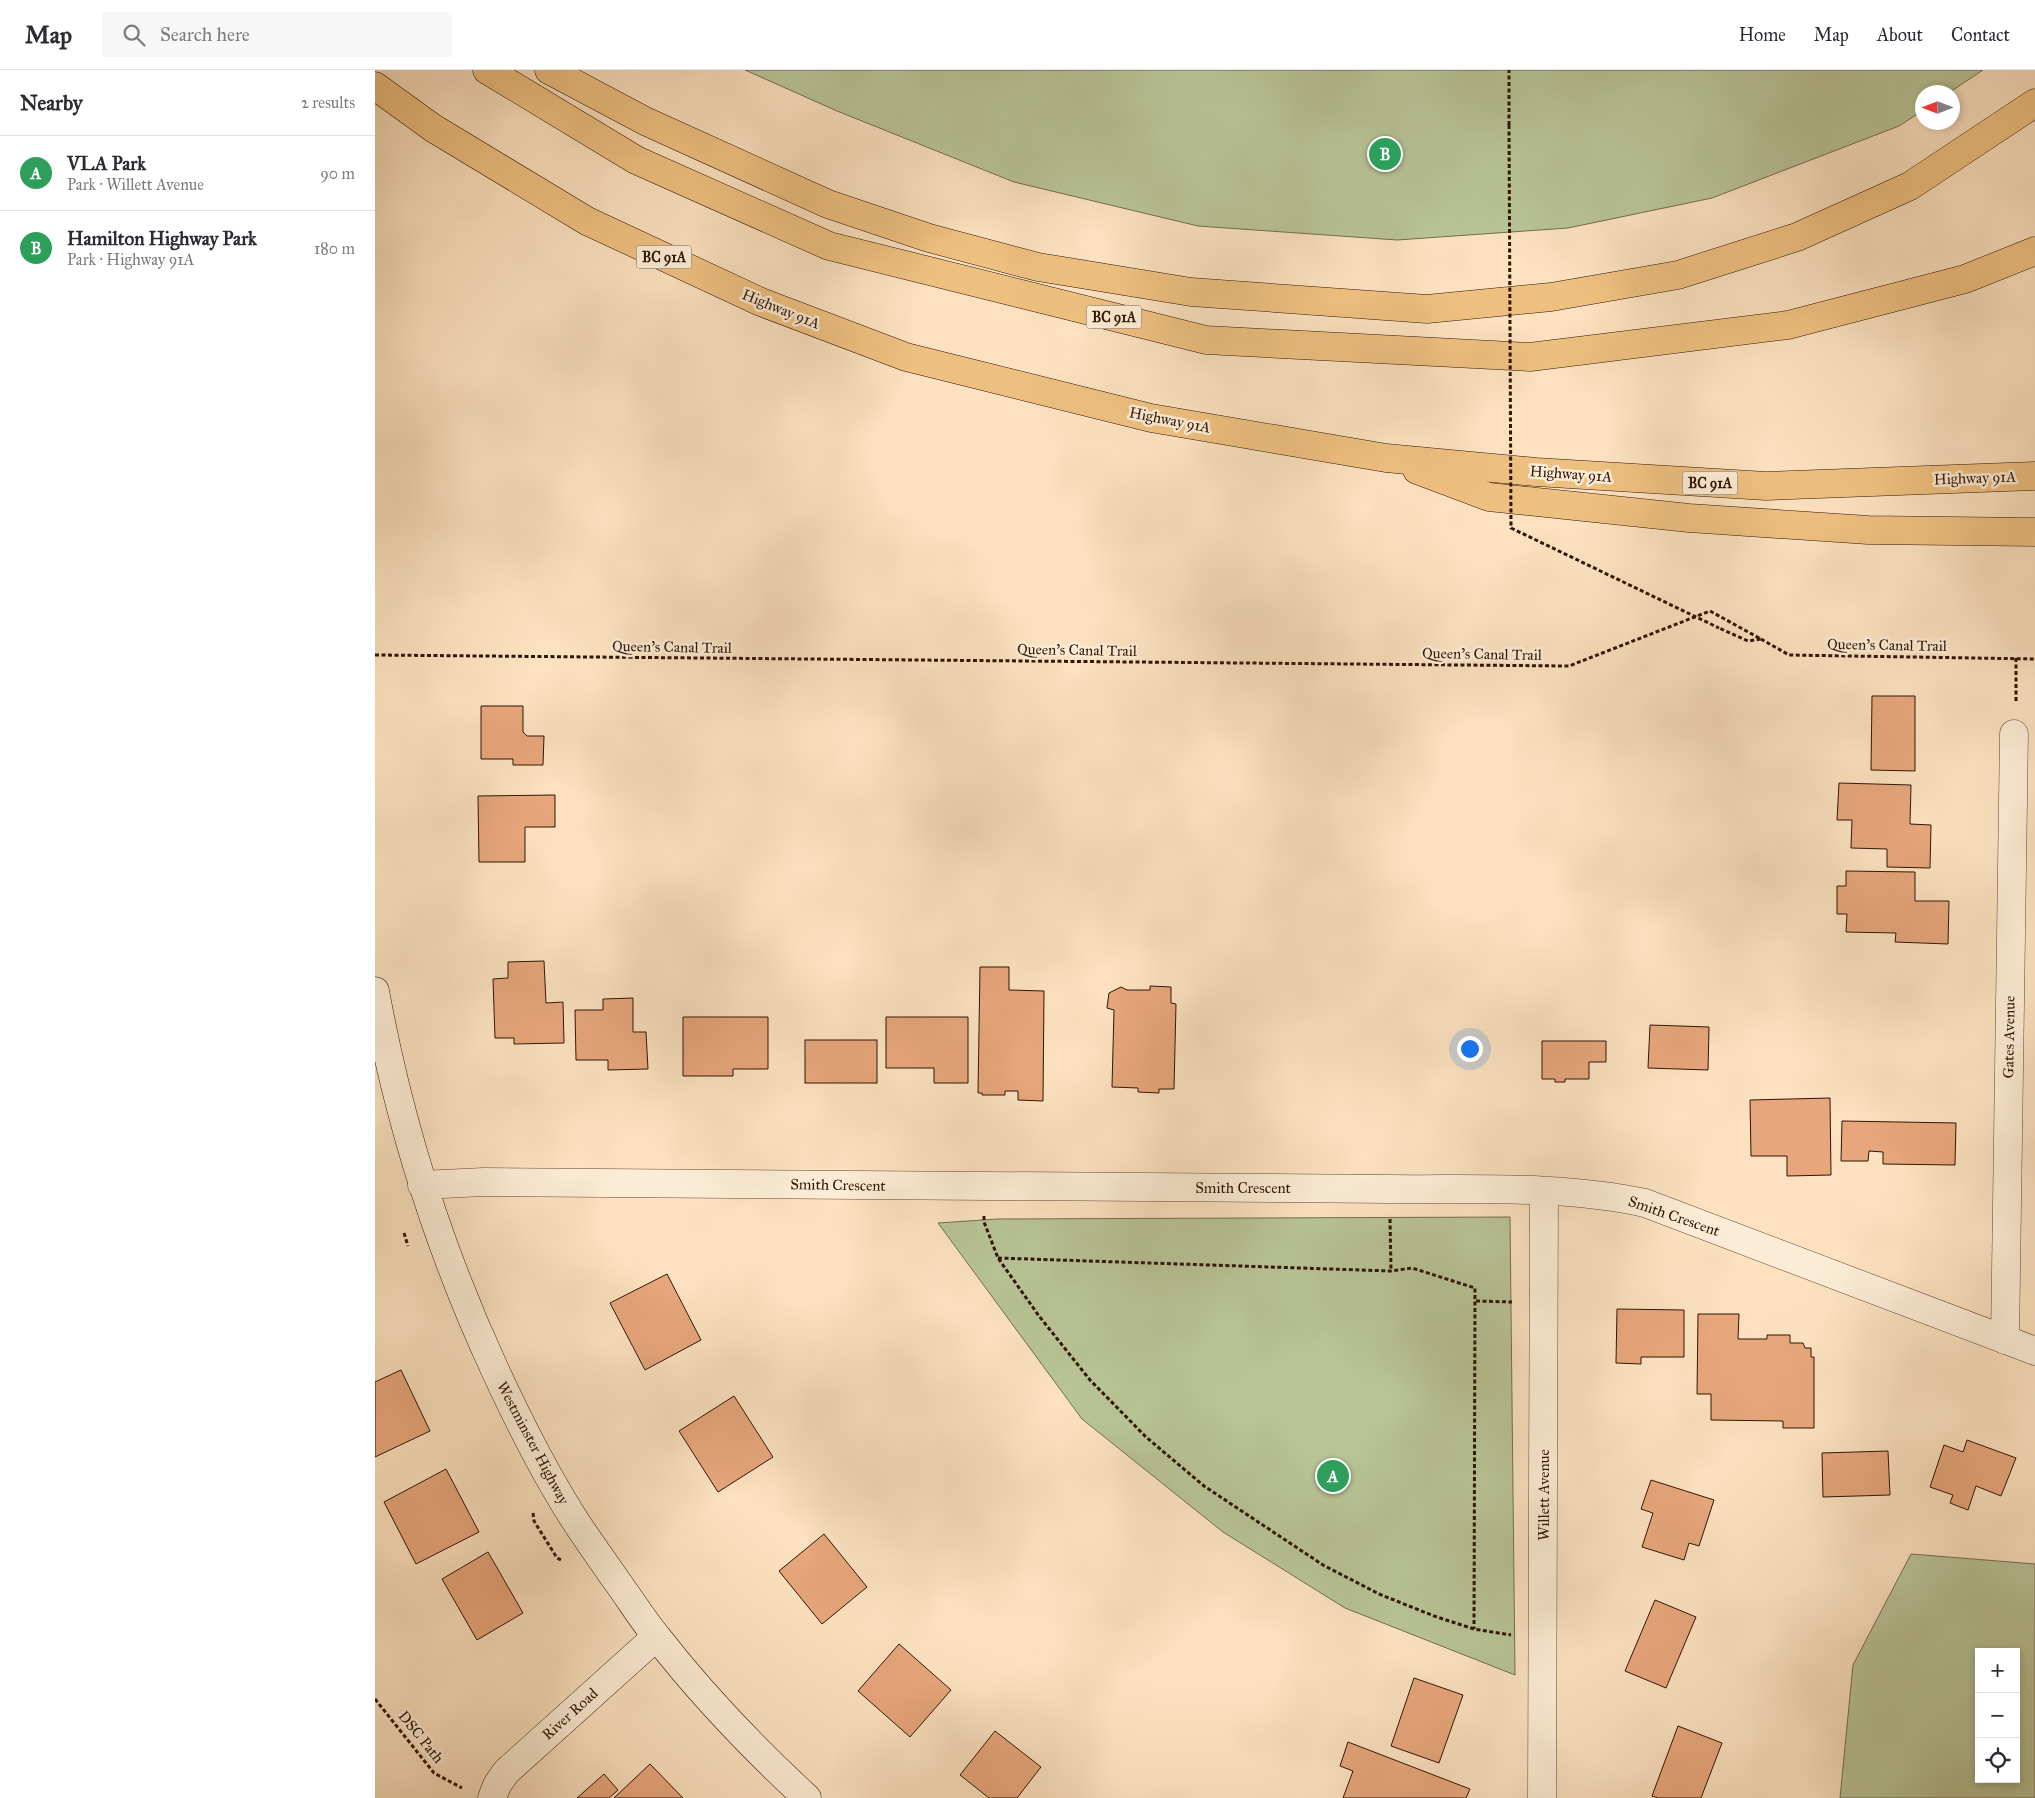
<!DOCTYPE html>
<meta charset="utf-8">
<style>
:root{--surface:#fff;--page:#f7f7f7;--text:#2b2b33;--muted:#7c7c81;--line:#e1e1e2;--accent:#8f2418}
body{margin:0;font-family:"IM FELL Great Primer",serif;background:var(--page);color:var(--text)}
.controls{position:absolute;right:15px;bottom:15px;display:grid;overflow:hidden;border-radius:0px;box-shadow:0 2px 8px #0003}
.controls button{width:45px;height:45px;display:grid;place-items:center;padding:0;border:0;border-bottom:1px solid var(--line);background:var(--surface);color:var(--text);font:25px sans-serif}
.compass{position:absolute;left:1540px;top:15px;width:45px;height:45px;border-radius:50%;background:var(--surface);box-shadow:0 2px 8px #0003;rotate:270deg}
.you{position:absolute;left:1094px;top:978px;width:18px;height:18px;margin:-12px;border:4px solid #fff;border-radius:50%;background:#1a73e8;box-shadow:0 0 0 8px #1a73e833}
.badge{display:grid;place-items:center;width:32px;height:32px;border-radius:50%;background:var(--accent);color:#fff;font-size:16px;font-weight:700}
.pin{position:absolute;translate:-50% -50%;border:2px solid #fff;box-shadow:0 1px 5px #0006}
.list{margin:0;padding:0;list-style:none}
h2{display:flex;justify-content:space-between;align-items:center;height:65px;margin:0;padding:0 20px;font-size:21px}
h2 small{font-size:16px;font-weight:400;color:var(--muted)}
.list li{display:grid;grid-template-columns:32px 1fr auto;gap:15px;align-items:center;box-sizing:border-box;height:75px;padding:0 20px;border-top:1px solid var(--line)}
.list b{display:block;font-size:19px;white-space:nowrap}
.list p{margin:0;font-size:16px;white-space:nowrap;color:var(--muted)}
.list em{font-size:16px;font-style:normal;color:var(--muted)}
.icon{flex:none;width:28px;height:28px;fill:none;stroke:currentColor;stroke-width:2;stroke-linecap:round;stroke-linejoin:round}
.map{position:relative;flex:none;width:1660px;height:1728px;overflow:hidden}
header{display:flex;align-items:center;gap:30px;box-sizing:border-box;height:70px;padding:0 25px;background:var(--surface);border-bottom:1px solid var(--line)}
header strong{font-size:24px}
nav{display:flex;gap:28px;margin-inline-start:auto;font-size:18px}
.search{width:350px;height:45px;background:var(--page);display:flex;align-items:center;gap:12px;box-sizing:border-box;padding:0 18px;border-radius:0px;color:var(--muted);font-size:19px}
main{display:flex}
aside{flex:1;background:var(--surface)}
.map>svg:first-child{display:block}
.green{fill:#b8c497;stroke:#746c4f;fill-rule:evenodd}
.building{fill:#e7a67c;stroke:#301507}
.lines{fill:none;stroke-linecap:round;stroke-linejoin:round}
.street-casing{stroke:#634835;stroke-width:29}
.secondary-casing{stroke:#301507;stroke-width:29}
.highway-casing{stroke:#301507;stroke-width:29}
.path{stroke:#301507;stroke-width:3;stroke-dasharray:4 2.5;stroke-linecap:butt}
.street{stroke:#fcecd5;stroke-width:28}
.secondary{stroke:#fcecd5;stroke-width:28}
.highway{stroke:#eec080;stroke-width:28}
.path-bridge{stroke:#301507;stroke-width:3;stroke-dasharray:4 2.5;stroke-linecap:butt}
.labels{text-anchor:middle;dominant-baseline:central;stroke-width:5;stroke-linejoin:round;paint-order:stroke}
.shield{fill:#fcecd5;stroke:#6d5645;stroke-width:1}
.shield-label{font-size:14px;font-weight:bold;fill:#301507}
.street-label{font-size:15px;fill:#301507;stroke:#fcecd5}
</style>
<header>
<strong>Map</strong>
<div class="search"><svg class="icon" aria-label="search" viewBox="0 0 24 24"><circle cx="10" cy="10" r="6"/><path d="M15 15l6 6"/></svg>Search here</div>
<nav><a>Home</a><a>Map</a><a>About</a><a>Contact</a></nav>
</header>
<main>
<aside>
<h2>Nearby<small>2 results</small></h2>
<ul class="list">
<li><span class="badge" style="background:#2e9e5b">A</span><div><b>VLA Park</b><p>Park · Willett Avenue</p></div><em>90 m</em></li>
<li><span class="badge" style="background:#2e9e5b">B</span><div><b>Hamilton Highway Park</b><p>Park · Highway 91A</p></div><em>180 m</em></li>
</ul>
</aside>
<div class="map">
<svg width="1660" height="1728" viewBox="0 0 1660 1728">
<rect width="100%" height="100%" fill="#fbe1bf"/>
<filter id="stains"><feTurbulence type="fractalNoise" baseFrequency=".004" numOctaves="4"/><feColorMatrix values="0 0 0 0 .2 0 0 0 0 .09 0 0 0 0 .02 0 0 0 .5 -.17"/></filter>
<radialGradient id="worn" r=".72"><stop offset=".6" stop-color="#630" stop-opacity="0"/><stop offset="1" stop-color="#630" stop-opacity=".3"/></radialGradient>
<g class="green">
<polygon points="370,0 1608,0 1575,22 1548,22 1547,41 1524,56 1337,128 1193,158 1022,170 823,156 639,112 462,41"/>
<polygon points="1135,1147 1140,1605 970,1538 848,1462 707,1349 563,1153 622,1149"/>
<path d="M1536,1484L1660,1494V1728H1465L1478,1595ZM1604,1582H1641V1709H1604Z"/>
</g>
<g class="building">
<polygon points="1497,626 1540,626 1540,701 1496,700"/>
<polygon points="106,636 148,636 148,662 152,666 169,666 168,695 138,695 138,689 106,689"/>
<polygon points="1464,713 1536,715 1535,754 1556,755 1555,798 1512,797 1512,779 1476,778 1477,750 1462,750"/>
<polygon points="180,725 180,757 150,757 150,792 104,792 103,726"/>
<polygon points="1471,801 1540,802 1540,831 1574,831 1573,874 1520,872 1521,863 1471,862 1472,844 1462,844 1462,816 1471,816"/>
<polygon points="169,891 171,933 188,932 189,973 139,974 139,968 120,968 118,909 133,908 133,892"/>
<polygon points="605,897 634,897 634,920 669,921 668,1031 643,1030 643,1021 630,1021 630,1025 607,1025 607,1023 603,1023"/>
<polygon points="775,916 796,917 796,933 801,934 799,1019 784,1019 784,1023 763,1022 763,1018 737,1017 739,940 732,938 734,923 746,917 752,920 775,920"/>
<polygon points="258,928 258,962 271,962 273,999 233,1000 233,990 201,990 200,940 228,940 228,929"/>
<polygon points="308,947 393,947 393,999 358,999 358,1006 308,1006"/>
<polygon points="511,947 593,947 593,1013 559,1013 559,998 511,998"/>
<polygon points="1275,955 1334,957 1333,1000 1273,998"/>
<rect x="430" y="970" width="72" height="43"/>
<polygon points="1167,971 1231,971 1231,992 1214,992 1214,1009 1190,1009 1190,1012 1180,1012 1180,1009 1167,1009"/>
<polygon points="1455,1028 1456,1105 1412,1106 1412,1086 1376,1086 1375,1030"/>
<polygon points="1467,1051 1581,1053 1580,1095 1508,1094 1508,1082 1494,1081 1493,1091 1466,1091"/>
<polygon points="292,1204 326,1270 270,1300 235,1233"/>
<polygon points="1242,1239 1309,1240 1309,1287 1266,1287 1266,1294 1241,1293"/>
<polygon points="1323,1244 1364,1244 1363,1269 1392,1269 1392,1265 1415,1265 1415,1273 1428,1273 1430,1278 1436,1278 1436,1287 1439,1287 1439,1358 1408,1358 1408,1351 1336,1350 1336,1324 1322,1324"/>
<polygon points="26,1300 55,1361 0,1387 0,1312"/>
<polygon points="359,1326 398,1387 343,1422 304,1361"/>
<polygon points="1592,1370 1641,1388 1626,1426 1601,1416 1593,1440 1575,1433 1578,1425 1555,1417 1569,1375 1588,1382"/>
<polygon points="1513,1381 1515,1425 1448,1427 1447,1383"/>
<polygon points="71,1399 104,1462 41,1494 9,1432"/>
<polygon points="1276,1410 1339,1430 1324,1476 1314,1473 1309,1490 1267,1477 1278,1443 1266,1439"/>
<polygon points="449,1464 492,1517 447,1554 404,1501"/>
<polygon points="113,1482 148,1543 102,1570 67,1509"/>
<polygon points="1280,1530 1321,1547 1291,1618 1250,1601"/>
<polygon points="524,1574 576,1620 535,1667 483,1621"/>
<polygon points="1039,1608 1088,1625 1064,1693 1016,1676"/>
<polygon points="1303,1656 1347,1673 1326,1728 1283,1728 1277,1726"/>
<polygon points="620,1661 666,1697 642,1728 614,1728 585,1705"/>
<polygon points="973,1672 1095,1719 1091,1728 968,1728 978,1701 965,1696"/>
<polygon points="275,1694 308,1728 239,1728"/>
<polygon points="229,1704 243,1720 234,1728 202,1728"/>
</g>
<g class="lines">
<defs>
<g id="street">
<path d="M47,1115L109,1112L1015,1119C1099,1120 1187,1115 1270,1133L1660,1281"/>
<polyline points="1630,1270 1639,664"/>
<polyline points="1167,1728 1169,1122"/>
</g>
<g id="secondary">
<path d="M0,921C24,1053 64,1179 120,1300C144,1352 170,1404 201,1452C214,1472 228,1491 241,1510C255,1529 267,1549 282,1567C327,1625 378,1678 432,1728"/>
<polyline points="117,1728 122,1715 131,1702 281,1567"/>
</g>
<g id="highway">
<polyline points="112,0 261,90 454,176 831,270 1155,287 1413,255 1590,209 1660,181"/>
<polyline points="174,0 270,51 453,134 554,168 663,197 816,222 1052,239 1176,227 1303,205 1422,167 1535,116 1660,33"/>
<polyline points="0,16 58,58 212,151 386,232 531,287 776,348 1011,388 1161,402 1391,416 1660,406"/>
<polyline points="1042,400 1114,427 1314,448 1493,460 1660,462"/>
</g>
</defs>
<use href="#street" class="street-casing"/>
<use href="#secondary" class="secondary-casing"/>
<use href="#highway" class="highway-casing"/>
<g class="path">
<polyline points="1134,55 1134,0"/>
<polyline points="1386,569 1414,585 1660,589"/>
<polyline points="0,585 1194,596 1335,541 1386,569 1373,571 1344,558"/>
<polyline points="1641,588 1641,633"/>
<polyline points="609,1146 609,1152 623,1188 664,1246 715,1310 771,1367 829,1416 948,1495 1004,1524 1059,1546 1099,1559 1136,1565"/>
<polyline points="1015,1149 1016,1201"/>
<polyline points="29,1163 33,1176"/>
<polyline points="623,1188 1016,1201 1037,1198 1100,1218 1099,1559"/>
<polyline points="1101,1231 1137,1232"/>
<polyline points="158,1443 159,1451 182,1488 188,1491"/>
<polyline points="0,1629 59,1703 87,1718"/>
</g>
<use href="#street" class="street"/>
<use href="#secondary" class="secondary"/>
<use href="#highway" class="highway"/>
<polyline class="path-bridge" points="1134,55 1136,458 1344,558"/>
</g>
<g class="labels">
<g class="shield">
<rect x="261.5" y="175.5" width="55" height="23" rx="4"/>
<rect x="711.5" y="235.5" width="55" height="23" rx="4"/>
<rect x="1307.5" y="401.5" width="55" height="23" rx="4"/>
</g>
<g class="shield-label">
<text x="289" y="187">BC 91A</text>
<text x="739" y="247">BC 91A</text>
<text x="1335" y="413">BC 91A</text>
</g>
<g class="street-label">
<text transform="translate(406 239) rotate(22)">Highway 91A</text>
<text transform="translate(795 350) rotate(11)">Highway 91A</text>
<text transform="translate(1196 404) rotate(4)">Highway 91A</text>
<text transform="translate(1600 408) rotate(-2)">Highway 91A</text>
<text transform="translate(1512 575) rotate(1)">Queen's Canal Trail</text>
<text transform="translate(297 577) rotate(1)">Queen's Canal Trail</text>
<text transform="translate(702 580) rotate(1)">Queen's Canal Trail</text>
<text transform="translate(1107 584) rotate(1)">Queen's Canal Trail</text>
<text transform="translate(1634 967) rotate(-89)">Gates Avenue</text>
<text transform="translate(463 1115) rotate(1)">Smith Crescent</text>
<text x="868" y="1118">Smith Crescent</text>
<text transform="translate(1299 1146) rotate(19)">Smith Crescent</text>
<text transform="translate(158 1373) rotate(62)">Westminster Highway</text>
<text transform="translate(1169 1425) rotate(-90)">Willett Avenue</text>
<text transform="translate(195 1644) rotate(-42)">River Road</text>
<text transform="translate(46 1667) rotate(51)">DSC Path</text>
</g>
</g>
<rect width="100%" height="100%" filter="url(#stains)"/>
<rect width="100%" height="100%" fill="url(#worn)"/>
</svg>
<div class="controls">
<button>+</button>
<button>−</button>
<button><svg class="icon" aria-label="locate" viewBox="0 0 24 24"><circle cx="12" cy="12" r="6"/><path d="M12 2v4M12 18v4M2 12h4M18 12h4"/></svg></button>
</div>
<svg class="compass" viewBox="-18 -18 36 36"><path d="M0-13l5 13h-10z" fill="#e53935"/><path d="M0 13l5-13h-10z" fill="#7c7c81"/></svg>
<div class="you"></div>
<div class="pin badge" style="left:958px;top:1406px;background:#2e9e5b">A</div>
<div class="pin badge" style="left:1010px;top:84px;background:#2e9e5b">B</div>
</div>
</main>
